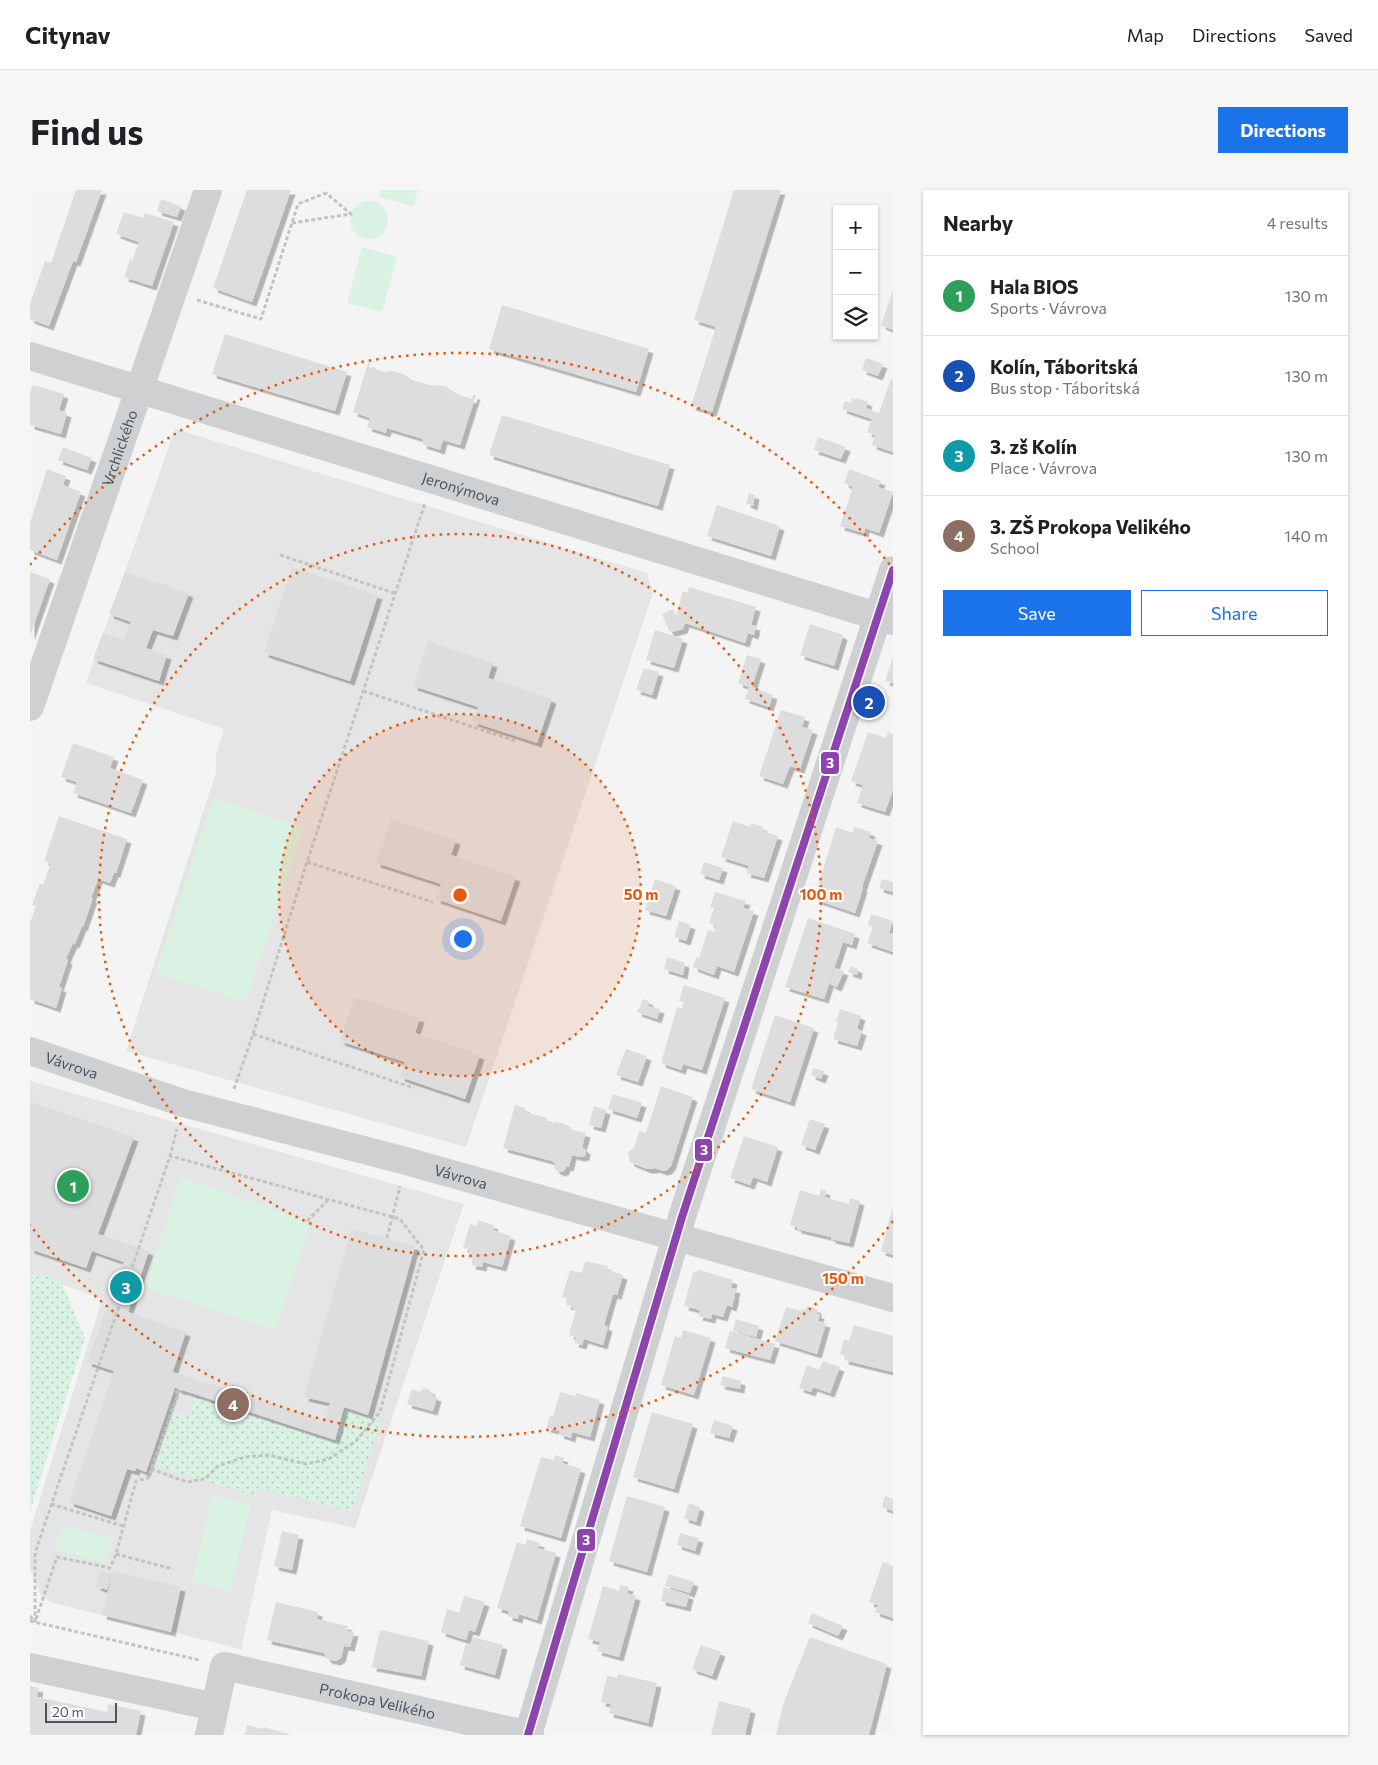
<!DOCTYPE html>
<meta charset="utf-8">
<style>
:root{--surface:#fff;--page:#f6f6f6;--text:#202124;--muted:#757577;--line:#e0e0e0;--accent:#1a73e8}
body{margin:0;font-family:Commissioner,sans-serif;background:var(--page);color:var(--text)}
.controls{position:absolute;right:15px;top:15px;display:grid;overflow:hidden;border-radius:0px;box-shadow:0 1px 4px #0004}
.controls button{width:45px;height:45px;display:grid;place-items:center;padding:0;border:0;border-bottom:1px solid var(--line);background:var(--surface);color:var(--text);font:25px sans-serif}
.scale{position:absolute;left:15px;bottom:12px;width:72px;box-sizing:border-box;padding-left:5px;border:2px solid #4a5661;border-top:0;font-size:14px;line-height:18px;white-space:nowrap;color:#4a5661;-webkit-text-stroke:4px #fff;paint-order:stroke}
.you{position:absolute;left:432px;top:748px;width:18px;height:18px;margin:-12px;border:4px solid #fff;border-radius:50%;background:#1a73e8;box-shadow:0 0 0 8px #1a73e833}
.badge{display:grid;place-items:center;width:32px;height:32px;border-radius:50%;background:var(--accent);color:#fff;font-size:16px;font-weight:700}
.pin{position:absolute;translate:-50% -50%;border:2px solid #fff;box-shadow:0 1px 5px #0006}
.list{margin:0;padding:0;list-style:none}
h2{display:flex;justify-content:space-between;align-items:center;height:65px;margin:0;padding:0 20px;font-size:21px}
h2 small{font-size:16px;font-weight:400;color:var(--muted)}
.list li{display:grid;grid-template-columns:32px 1fr auto;gap:15px;align-items:center;box-sizing:border-box;height:80px;padding:0 20px;border-top:1px solid var(--line)}
.list b{display:block;font-size:19px;white-space:nowrap}
.list p{margin:0;font-size:16px;white-space:nowrap;color:var(--muted)}
.list em{font-size:16px;font-style:normal;color:var(--muted)}
.actions{display:flex;gap:10px;padding:15px 20px}
.actions a{flex:1;padding:11px 0;border:1px solid var(--accent);border-radius:0px;text-align:center;font-size:18px;color:var(--accent)}
.actions .main{background:var(--accent);color:#fff}
.icon{flex:none;width:28px;height:28px;fill:none;stroke:currentColor;stroke-width:2;stroke-linecap:round;stroke-linejoin:round}
.map{position:relative;flex:none;width:863px;height:1545px;overflow:hidden;border-radius:0px}
header{display:flex;align-items:center;gap:30px;box-sizing:border-box;height:70px;padding:0 25px;background:var(--surface);border-bottom:1px solid var(--line)}
header strong{font-size:24px}
nav{display:flex;gap:28px;margin-inline-start:auto;font-size:18px}
.intro{display:flex;align-items:center;justify-content:space-between;box-sizing:border-box;height:120px;padding:0 30px}
h1{margin:0;font-size:35px}
.button{padding:12px 22px;border-radius:0px;background:var(--accent);color:#fff;font-size:18px;font-weight:700}
main{display:flex;gap:30px;padding:0 30px}
aside{flex:1;background:var(--surface);border-radius:0px;box-shadow:0 1px 4px #0004}
.map>svg:first-child{display:block}
.education{fill:#e6e5e6}
.grass{fill:url(#grass-dots)}
.park{fill:#d9f2e3}
.building{fill:#ddddde;filter:url(#shadow)}
.lines{fill:none;stroke-linecap:round;stroke-linejoin:round}
.path{stroke:#bcc7c4;stroke-width:3;stroke-dasharray:4 2.5;stroke-linecap:butt}
.minor{stroke:#ced0d2;stroke-width:28}
.bus-1-casing{stroke:#fff;stroke-width:11}
.bus-1{stroke:#8e44ad;stroke-width:8}
.ring{fill:none;stroke:#e8590c;stroke-width:2.5;stroke-dasharray:2.5 5}
.labels{text-anchor:middle;dominant-baseline:central;stroke-width:4;stroke-linejoin:round;paint-order:stroke}
.street-label{font-size:15px;fill:#4a5661;stroke:#fff}
.centre{fill:#e8590c;stroke:#fff;stroke-width:2.5}
.ring-label{font-size:15px;text-anchor:middle;font-weight:bold;fill:#e8590c;stroke:#fff;stroke-width:4;stroke-linejoin:round;paint-order:stroke}
.line-badge{stroke:#fff;stroke-width:2}
.badge-label{font-size:14px;text-anchor:middle;font-weight:bold;fill:#fff}
</style>
<header>
<strong>Citynav</strong>
<nav><a>Map</a><a>Directions</a><a>Saved</a></nav>
</header>
<div class="intro"><h1>Find us</h1><a class="button">Directions</a></div>
<main>
<div class="map">
<svg width="863" height="1545" viewBox="0 0 863 1545">
<defs>
<pattern id="grass-dots" width="8" height="8" patternUnits="userSpaceOnUse" patternTransform="scale(1.25)"><rect width="8" height="8" fill="#d9f2e3"/><path d="M2 2h.1M6 6h.1" fill="none" stroke="#b2c7bb" stroke-width="1.8" stroke-linecap="round"/></pattern>
<filter id="shadow"><feDropShadow dx="4.5" dy="4.5" stdDeviation="0" flood-color="#0004"/></filter>
</defs>
<rect width="100%" height="100%" fill="#f4f4f4"/>
<g class="education">
<polygon points="145,239 617,383 623,403 436,957 96,861 186,582 186,565 194,539 56,493"/>
<polygon points="0,891 434,1014 325,1338 242,1320 211,1459 23,1413 11,1405 0,1379 0,1341 72,1109 0,1083"/>
</g>
<g class="grass">
<polygon points="0,1082 31,1091 55,1148 0,1321"/>
<polygon points="165,1206 306,1253 316,1221 350,1232 322,1321 227,1298 225,1306 126,1276 145,1222 159,1226"/>
</g>
<g class="park">
<polygon points="351,0 388,0 383,16 349,7"/>
<circle cx="339" cy="30" r="19"/>
<polygon points="332,57 367,67 352,122 317,113"/>
<polygon points="184,608 273,638 215,812 126,783"/>
<polygon points="151,987 281,1032 245,1140 115,1098"/>
<polygon points="182,1305 221,1314 200,1401 162,1392"/>
<polygon points="32,1335 83,1349 76,1373 25,1359"/>
</g>
<g class="building">
<polygon points="46,0 72,0 46,72 43,71 19,136 0,129 0,114 15,71 21,73"/>
<polygon points="217,0 261,0 222,112 183,98"/>
<polygon points="704,0 751,0 682,222 661,216 686,137 664,130"/>
<polygon points="131,9 151,16 147,27 127,21"/>
<polygon points="94,22 113,28 115,23 144,32 122,96 94,87 100,69 102,71 109,52 86,44"/>
<polygon points="863,100 863,140 851,135"/>
<polygon points="472,115 619,159 606,202 459,159"/>
<polygon points="195,144 317,182 305,221 182,184"/>
<polygon points="836,168 853,174 848,186 832,180"/>
<polygon points="338,173 340,173 339,177 354,182 362,181 374,184 382,190 400,195 415,196 427,204 442,209 443,205 446,205 430,255 413,250 410,260 392,254 393,249 357,238 356,243 337,237 340,228 323,222"/>
<polygon points="861,189 863,190 863,262 842,255 845,245 837,242 842,229 812,219 815,211 821,213 822,208 826,210 827,208 838,212 836,218 849,223"/>
<polygon points="3,195 34,204 29,220 37,223 31,244 0,235 0,203"/>
<polygon points="472,225 640,275 628,316 459,265"/>
<polygon points="788,247 816,257 811,269 784,260"/>
<polygon points="33,257 62,268 57,280 28,270"/>
<polygon points="17,279 36,286 33,295 51,302 27,370 0,360 0,333"/>
<polygon points="819,279 851,291 848,297 863,302 849,343 835,338 834,343 810,336 823,297 814,293"/>
<polygon points="719,303 725,305 723,316 716,313"/>
<polygon points="687,315 750,336 741,366 677,346"/>
<polygon points="262,377 348,405 320,491 234,463"/>
<polygon points="0,382 20,389 0,446"/>
<polygon points="95,382 159,403 143,446 123,440 116,458 137,465 129,491 63,469 73,443 94,450 101,432 79,424"/>
<polygon points="659,397 726,417 721,435 726,436 724,445 718,443 715,453 655,433 653,439 642,442 639,441 632,424 643,419 646,426 653,401 658,403"/>
<polygon points="780,434 811,444 813,446 804,476 770,465"/>
<polygon points="625,440 653,449 644,478 616,470"/>
<polygon points="398,451 463,473 458,488 522,509 507,553 443,532 448,517 383,496"/>
<polygon points="717,465 731,469 722,497 743,505 739,517 715,509 719,497 708,493"/>
<polygon points="863,468 863,493 855,491"/>
<polygon points="614,478 629,482 622,505 606,500"/>
<polygon points="751,520 775,527 772,537 783,540 770,579 760,576 753,594 729,586"/>
<polygon points="838,542 856,548 858,542 863,544 863,600 855,622 827,613 833,595 821,591"/>
<polygon points="43,553 84,567 80,578 113,590 101,623 43,603 47,592 31,587"/>
<polygon points="29,626 97,649 86,683 84,683 80,693 68,689 61,708 63,708 53,737 52,736 45,754 43,753 36,769 38,770 29,797 32,798 26,818 0,809 0,733 6,716 2,715 10,693 13,695 21,673 14,671"/>
<polygon points="361,629 426,650 421,665 486,687 471,731 406,709 411,694 346,673"/>
<polygon points="703,631 720,637 721,633 733,637 732,641 748,646 734,688 716,683 719,676 691,667"/>
<polygon points="806,637 823,643 824,637 841,642 839,648 848,651 832,697 833,698 825,723 784,709"/>
<polygon points="674,672 693,678 689,690 670,684"/>
<polygon points="625,689 646,696 636,726 615,720"/>
<polygon points="852,689 863,692 863,702 849,698"/>
<polygon points="685,702 716,711 713,718 724,721 704,782 687,776 684,785 663,777 666,767 669,768 678,740 684,742 686,736 679,733 684,718 680,717"/>
<polygon points="841,724 863,731 859,743 863,744 863,762 837,753 843,737 838,735"/>
<polygon points="778,728 825,744 822,755 813,752 794,809 755,797"/>
<polygon points="649,731 661,735 656,751 644,747"/>
<polygon points="637,767 655,773 653,785 634,779"/>
<polygon points="821,776 828,779 827,785 818,782"/>
<polygon points="805,778 814,781 807,797 800,794"/>
<polygon points="654,795 695,808 672,880 653,874 651,880 631,873 647,817 652,819 654,812 649,811"/>
<polygon points="325,807 390,828 385,843 450,865 435,909 370,887 375,872 310,851"/>
<polygon points="613,809 619,811 618,816 630,819 627,829 607,822"/>
<polygon points="810,819 831,826 827,839 832,841 827,856 803,849 808,833 806,832"/>
<polygon points="745,825 784,838 760,912 721,899"/>
<polygon points="596,859 617,866 608,892 586,885"/>
<polygon points="783,878 794,881 791,889 781,885"/>
<polygon points="631,896 663,907 641,976 637,980 633,981 624,978 623,979 617,979 600,972 598,962 604,958 609,942 611,941 616,943"/>
<polygon points="583,904 612,913 607,928 578,919"/>
<polygon points="0,912 104,947 68,1044 119,1061 98,1122 156,1142 139,1193 143,1182 295,1231 300,1213 274,1207 321,1039 385,1056 338,1225 314,1217 305,1250 152,1200 151,1201 145,1197 116,1282 106,1278 105,1281 97,1279 81,1326 39,1312 84,1181 57,1172 94,1072 62,1061 56,1078 0,1059"/>
<polygon points="485,915 495,918 494,922 517,928 516,932 523,934 523,932 532,933 541,937 540,939 556,943 552,957 556,960 555,966 550,967 542,965 539,977 536,976 535,980 531,982 526,980 524,977 525,973 522,971 473,958"/>
<polygon points="564,916 576,920 571,938 559,935"/>
<polygon points="780,929 795,934 785,960 771,955"/>
<polygon points="714,946 748,957 737,992 723,987 720,995 700,988"/>
<polygon points="791,999 796,1001 795,1007 819,1014 820,1008 830,1011 819,1053 801,1049 801,1047 767,1039 767,1037 760,1035 770,1000 789,1006"/>
<polygon points="862,1019 863,1020 863,1065 851,1061"/>
<polygon points="448,1030 464,1035 463,1040 481,1046 472,1077 453,1072 452,1077 441,1075 443,1069 438,1068 440,1059 433,1058 440,1034 446,1036"/>
<polygon points="555,1071 578,1076 577,1080 593,1085 587,1105 583,1104 574,1135 578,1137 573,1155 554,1149 552,1155 544,1153 546,1147 539,1145 546,1120 542,1118 542,1116 536,1115 538,1109 532,1107 540,1080 552,1083"/>
<polygon points="669,1080 703,1090 701,1098 706,1099 704,1106 705,1106 702,1117 697,1115 693,1127 682,1124 681,1129 668,1126 670,1120 654,1116 663,1083"/>
<polygon points="778,1116 787,1119 787,1124 790,1124 788,1131 796,1133 787,1164 745,1151 756,1117 772,1121 773,1119 775,1120"/>
<polygon points="706,1129 729,1136 726,1147 703,1141"/>
<polygon points="824,1135 863,1146 863,1182 814,1170 815,1166 810,1164 814,1149 819,1151"/>
<polygon points="653,1140 681,1148 664,1205 631,1195 645,1146 651,1148"/>
<polygon points="700,1141 745,1154 740,1170 695,1158"/>
<polygon points="793,1171 810,1177 800,1203 783,1197 781,1202 769,1198 777,1175 789,1180"/>
<polygon points="693,1186 711,1191 710,1199 690,1195"/>
<polygon points="394,1198 400,1200 403,1206 407,1207 403,1221 377,1214 382,1199 389,1202"/>
<polygon points="530,1202 545,1206 546,1203 570,1210 560,1247 542,1242 541,1248 529,1244 530,1241 516,1238 520,1226 523,1227"/>
<polygon points="622,1222 663,1234 644,1299 603,1287"/>
<polygon points="684,1230 703,1236 699,1248 680,1243"/>
<polygon points="525,1265 534,1268 532,1273 551,1279 531,1348 490,1336 511,1267 524,1270"/>
<polygon points="597,1306 635,1317 617,1382 579,1371"/>
<polygon points="855,1306 863,1309 863,1321 852,1317"/>
<polygon points="659,1313 670,1317 666,1332 654,1328"/>
<polygon points="252,1341 269,1345 262,1380 244,1376"/>
<polygon points="650,1343 669,1348 665,1361 647,1355"/>
<polygon points="497,1349 510,1353 508,1358 526,1363 507,1430 489,1424 488,1429 478,1426 479,1421 467,1418 487,1352 495,1355"/>
<polygon points="853,1372 863,1376 863,1428 845,1422 848,1415 839,1412"/>
<polygon points="70,1381 82,1384 77,1400 66,1396"/>
<polygon points="83,1381 151,1397 141,1442 72,1425"/>
<polygon points="639,1384 664,1392 660,1403 635,1396"/>
<polygon points="590,1395 599,1397 597,1403 606,1406 589,1467 567,1461 570,1452 558,1449 573,1396 589,1401"/>
<polygon points="634,1397 659,1405 656,1417 631,1411"/>
<polygon points="434,1406 455,1412 445,1442 439,1440 436,1450 411,1442 417,1419 429,1423"/>
<polygon points="246,1412 288,1422 287,1429 318,1436 317,1441 324,1442 320,1457 314,1456 311,1468 306,1471 297,1469 294,1463 237,1450"/>
<polygon points="782,1423 813,1436 808,1446 778,1433"/>
<polygon points="350,1440 399,1451 391,1486 342,1477"/>
<polygon points="443,1447 473,1455 465,1485 430,1475 436,1454 441,1455"/>
<polygon points="780,1447 857,1474 839,1545 746,1545 753,1514"/>
<polygon points="671,1455 691,1462 682,1486 662,1479"/>
<polygon points="588,1484 627,1493 618,1533 579,1523 581,1514 571,1512 577,1486 587,1488"/>
<polygon points="0,1496 9,1498 7,1507 77,1522 78,1514 111,1521 106,1545 0,1545"/>
<polygon points="689,1511 721,1519 715,1545 681,1545"/>
<polygon points="217,1535 233,1539 234,1537 262,1545 215,1545"/>
</g>
<g class="lines">
<g class="path">
<polyline points="262,33 321,24 296,3"/>
<polyline points="167,110 231,129 268,14 296,3 297,0"/>
<polyline points="250,365 367,404"/>
<polyline points="333,501 486,551"/>
<polyline points="277,672 403,712"/>
<polyline points="223,844 384,898"/>
<polyline points="204,899 223,844 277,672 395,313"/>
<polyline points="277,1031 299,1009"/>
<polyline points="357,1048 370,996"/>
<polyline points="121,1279 157,1292 175,1289 188,1276 215,1267 238,1265 276,1274 299,1269 326,1251 350,1222 394,1060 370,1029 140,966"/>
<polyline points="21,1314 93,1336"/>
<polyline points="86,1364 143,1379"/>
<polyline points="0,1426 5,1432"/>
<polyline points="6,1429 27,1367 80,1378 86,1364 106,1291 118,1288 148,1205 146,1200"/>
<polyline points="0,1431 169,1470"/>
<polyline points="5,1432 5,1363 140,966 147,939"/>
</g>
<g class="minor">
<path id="s1" d="M0,166L863,431"/>
<path id="s2" d="M0,517L178,0"/>
<path id="s3" d="M0,861L153,913L376,971L863,1108"/>
<polyline points="0,1477 185,1517"/>
<path id="s4" d="M179,1545L194,1476L500,1545"/>
<polyline points="498,1545 652,1027 863,380"/>
</g>
<defs>
<polyline id="bus-1" points="498,1545 652,1027 863,380"/>
</defs>
<use href="#bus-1" class="bus-1-casing"/>
<use href="#bus-1" class="bus-1"/>
</g>
<circle cx="430" cy="705" r="181" fill="#e8590c" fill-opacity=".12"/>
<g class="ring">
<circle cx="430" cy="705" r="181"/>
<circle cx="430" cy="705" r="361"/>
<path d="M863 1031A542 542 0 0 1 0 1035M0 375A542 542 0 0 1 863 379"/>
</g>
<g class="labels">
<g class="street-label">
<text stroke="none"><textPath href="#s2" startOffset="274">Vrchlického</textPath></text>
<text stroke="none"><textPath href="#s1" startOffset="451">Jeronýmova</textPath></text>
<text stroke="none"><textPath href="#s3" startOffset="44">Vávrova</textPath></text>
<text stroke="none"><textPath href="#s3" startOffset="449">Vávrova</textPath></text>
<text stroke="none"><textPath href="#s4" startOffset="228">Prokopa Velikého</textPath></text>
</g>
</g>
<circle cx="430" cy="705" r="8" class="centre"/>
<g class="ring-label">
<text x="611" y="710">50 m</text>
<text x="791" y="710">100 m</text>
<text x="813" y="1094">150 m</text>
</g>
<g class="line-badge">
<rect x="790" y="561" width="20" height="24" rx="5" fill="#8e44ad"/>
<rect x="664" y="948" width="19" height="24" rx="5" fill="#8e44ad"/>
<rect x="546" y="1338" width="20" height="24" rx="5" fill="#8e44ad"/>
</g>
<g class="badge-label">
<text x="800" y="578">3</text>
<text x="674" y="965">3</text>
<text x="556" y="1355">3</text>
</g>
</svg>
<div class="controls">
<button>+</button>
<button>−</button>
<button><svg class="icon" aria-label="layers" viewBox="0 0 24 24"><path d="M12 4l9 5-9 5-9-5zM3 14l9 5 9-5"/></svg></button>
</div>
<div class="scale">20 m</div>
<div class="you"></div>
<div class="pin badge" style="left:43px;top:996px;background:#2e9e5b">1</div>
<div class="pin badge" style="left:839px;top:512px;background:#1a4fb4">2</div>
<div class="pin badge" style="left:96px;top:1097px;background:#0f9aa8">3</div>
<div class="pin badge" style="left:203px;top:1214px;background:#8d6e63">4</div>
</div>
<aside>
<h2>Nearby<small>4 results</small></h2>
<ul class="list">
<li><span class="badge" style="background:#2e9e5b">1</span><div><b>Hala BIOS</b><p>Sports · Vávrova</p></div><em>130 m</em></li>
<li><span class="badge" style="background:#1a4fb4">2</span><div><b>Kolín, Táboritská</b><p>Bus stop · Táboritská</p></div><em>130 m</em></li>
<li><span class="badge" style="background:#0f9aa8">3</span><div><b>3. zš Kolín</b><p>Place · Vávrova</p></div><em>130 m</em></li>
<li><span class="badge" style="background:#8d6e63">4</span><div><b>3. ZŠ Prokopa Velikého</b><p>School</p></div><em>140 m</em></li>
</ul>
<div class="actions"><a class="main">Save</a><a>Share</a></div>
</aside>
</main>
